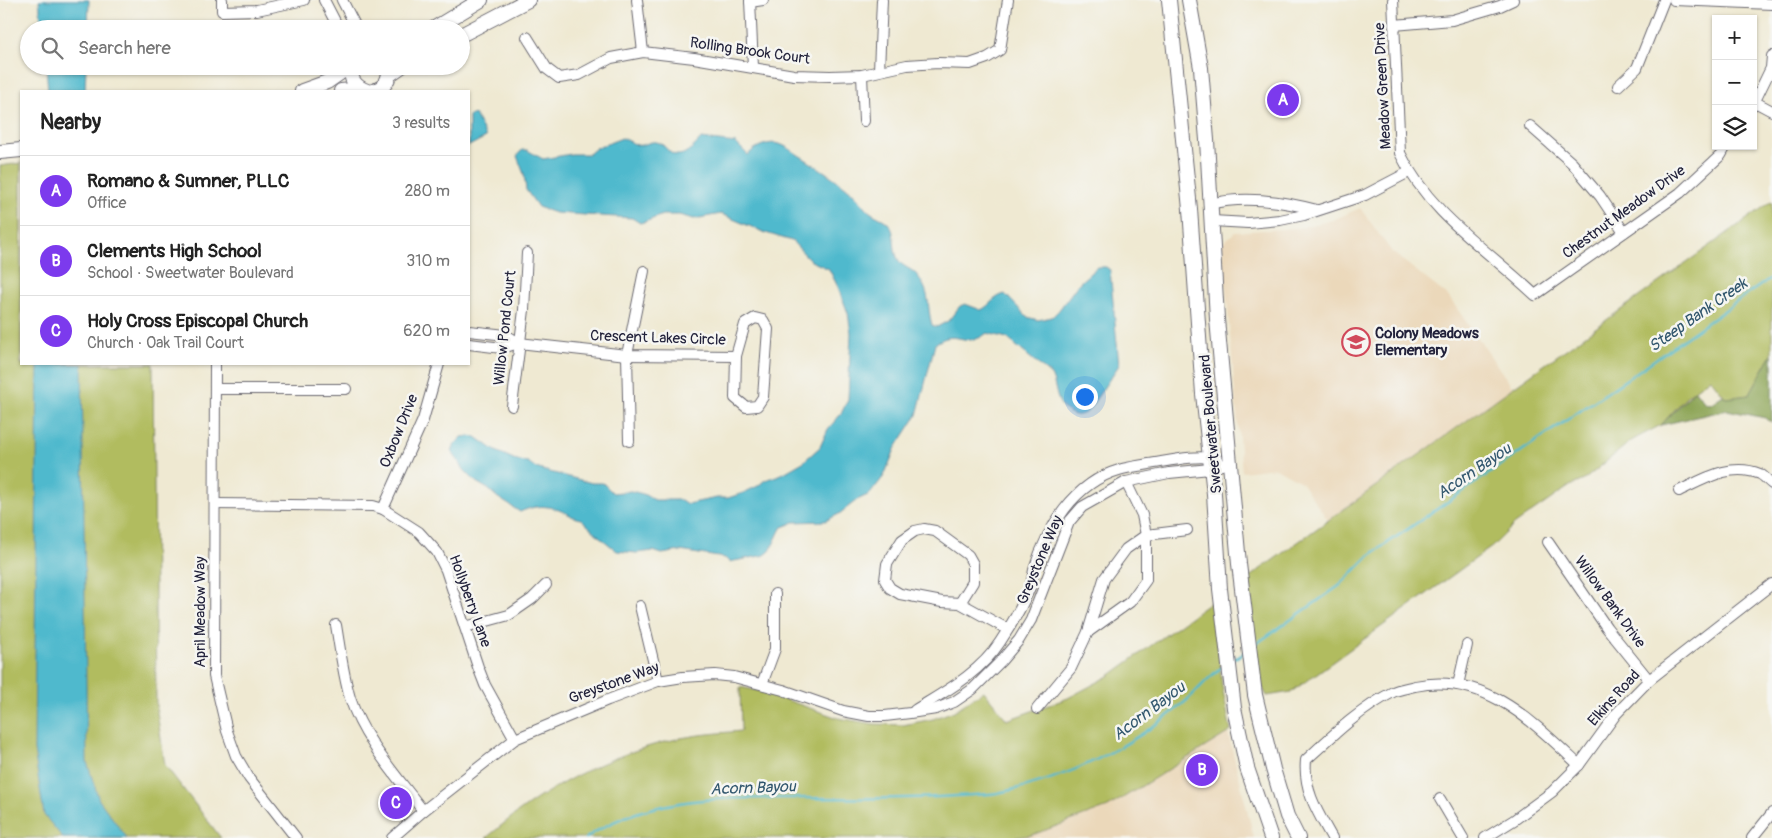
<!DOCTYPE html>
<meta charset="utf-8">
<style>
:root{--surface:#fff;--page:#f2f2f2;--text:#222;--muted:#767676;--line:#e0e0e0;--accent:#7c3aed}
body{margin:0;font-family:Pangolin,sans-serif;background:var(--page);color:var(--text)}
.controls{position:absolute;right:15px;top:15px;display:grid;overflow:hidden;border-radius:0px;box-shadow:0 1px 4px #0004}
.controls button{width:45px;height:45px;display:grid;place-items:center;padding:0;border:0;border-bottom:1px solid var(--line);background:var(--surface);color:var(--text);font:25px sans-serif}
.you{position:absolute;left:1084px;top:396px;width:18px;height:18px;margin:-12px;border:4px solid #fff;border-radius:50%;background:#1a73e8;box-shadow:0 0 0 8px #1a73e833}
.badge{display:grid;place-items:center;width:32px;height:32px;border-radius:50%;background:var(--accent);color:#fff;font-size:16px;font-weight:700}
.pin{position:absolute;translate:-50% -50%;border:2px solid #fff;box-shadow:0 1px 5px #0006}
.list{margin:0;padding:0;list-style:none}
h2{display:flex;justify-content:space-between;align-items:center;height:65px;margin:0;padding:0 20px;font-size:21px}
h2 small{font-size:16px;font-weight:400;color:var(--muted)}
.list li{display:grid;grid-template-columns:32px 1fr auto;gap:15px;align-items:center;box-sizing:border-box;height:70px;padding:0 20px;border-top:1px solid var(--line)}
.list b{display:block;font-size:19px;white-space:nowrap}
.list p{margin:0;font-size:16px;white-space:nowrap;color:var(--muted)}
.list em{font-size:16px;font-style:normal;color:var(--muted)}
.icon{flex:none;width:28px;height:28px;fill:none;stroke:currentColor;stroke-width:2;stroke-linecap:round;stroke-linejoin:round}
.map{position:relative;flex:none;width:1772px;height:838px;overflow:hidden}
.search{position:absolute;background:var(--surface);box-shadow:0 1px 4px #0004;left:20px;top:20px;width:450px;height:55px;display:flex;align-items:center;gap:12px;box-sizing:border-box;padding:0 18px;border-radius:28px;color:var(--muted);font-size:19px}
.panel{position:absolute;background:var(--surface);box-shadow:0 1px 4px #0004;left:20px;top:90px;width:450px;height:275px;border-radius:0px}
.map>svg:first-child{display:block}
.built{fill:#ebd8ba}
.green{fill:#b1bc5e;stroke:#6a6f4c}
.forest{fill:#8ca455;stroke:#576348}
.water{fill:#50b9cd;stroke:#396e84}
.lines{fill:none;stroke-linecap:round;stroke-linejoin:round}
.stream{stroke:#50b9cd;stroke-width:2.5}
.street-casing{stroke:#6a6870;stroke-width:12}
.secondary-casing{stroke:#6a6870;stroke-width:16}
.street{stroke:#fff;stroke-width:10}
.secondary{stroke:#fff;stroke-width:14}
.labels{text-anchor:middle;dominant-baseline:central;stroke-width:5;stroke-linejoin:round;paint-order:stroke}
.street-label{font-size:15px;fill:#22223b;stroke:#f6f6f2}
.poi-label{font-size:15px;font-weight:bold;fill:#22223b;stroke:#f6f6f2;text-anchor:start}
.water-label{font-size:16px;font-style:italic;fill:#32576e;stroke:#f6f6f2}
</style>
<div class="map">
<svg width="1772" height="838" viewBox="0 0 1772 838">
<rect width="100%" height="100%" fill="#f6f6f2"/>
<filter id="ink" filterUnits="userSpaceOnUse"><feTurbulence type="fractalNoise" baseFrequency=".02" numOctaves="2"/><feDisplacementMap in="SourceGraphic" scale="10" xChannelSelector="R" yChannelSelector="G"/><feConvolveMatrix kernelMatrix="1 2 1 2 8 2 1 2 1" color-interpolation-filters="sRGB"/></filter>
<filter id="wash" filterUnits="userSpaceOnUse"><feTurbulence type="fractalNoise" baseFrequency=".0096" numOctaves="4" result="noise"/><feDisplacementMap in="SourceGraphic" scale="20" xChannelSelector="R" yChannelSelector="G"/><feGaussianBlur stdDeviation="1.12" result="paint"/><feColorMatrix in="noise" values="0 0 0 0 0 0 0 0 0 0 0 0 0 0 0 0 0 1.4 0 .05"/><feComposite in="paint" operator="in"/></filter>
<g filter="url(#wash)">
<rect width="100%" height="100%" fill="#efe9d2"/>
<g class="built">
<polygon points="1360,208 1392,252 1448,296 1513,388 1328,520 1301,482 1276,468 1242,472 1222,243 1235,232 1298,228 1333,220"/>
<polygon points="1228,733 1254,838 1011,838 1032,835 1108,807"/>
</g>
<g class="green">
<polygon points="21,163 21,364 153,364 156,706 165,765 221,838 0,838 0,166"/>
<polygon points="1772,201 1772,354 1749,395 1726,398 1710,378 1688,395 1661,425 1631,441 1584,480 1570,486 1515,524 1493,546 1291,692 1267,696 1257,678 1248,578"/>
<path d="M1214,600L1222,686L1231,731L1108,807L1032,835L1011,838H486C500,827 513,815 528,805C574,773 626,750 681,738C700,734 721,733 741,731L740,687L764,692L838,718L874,724L903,725L933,719L954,711L984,691L1007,720L1068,698L1109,676Z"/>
</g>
<polygon class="forest" points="1772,354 1772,422 1765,418 1727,410 1661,425 1695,390 1705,403 1710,404 1723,395 1726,398 1749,395"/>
<g class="water">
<polygon points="39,0 89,0 88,29 42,29"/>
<polygon points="46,66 86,66 85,91 48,91"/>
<polygon points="475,114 486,137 469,146 469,116"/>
<path d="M622,138C628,140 632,143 637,145C644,147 650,139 660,143C664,145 667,150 671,153C682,160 694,147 701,139L736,143L748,155C754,147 769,141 779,144C787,146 795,153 802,157C822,170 837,179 855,195C860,200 864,207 870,212C875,216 882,218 887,222C898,232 891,249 899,261C903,267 912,269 917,275C932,295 926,304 932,325L937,327L948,321L960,306L965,304L981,310C991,305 993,297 1005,294L1027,317L1038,320L1052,317L1059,310L1079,283L1097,267H1106L1110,270L1119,365L1088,411C1082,415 1077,417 1070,413C1054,404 1058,389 1051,375L1007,338L987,333C966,350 956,327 935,344L917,415L895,449L884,476L870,494L857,500L839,514L825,521L794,522L781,528L770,551L765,555L729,562L725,558L680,551L662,554L653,551L637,553L617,551L601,538L581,519C574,518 572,516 566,513C548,505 538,504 520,512L497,497L488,489L476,482L465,471L452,452L455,444L462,437L469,436L476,437L496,451L518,461L528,462L536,468L542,470L592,483H603L613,493L631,491L643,494L655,500H681L687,504L717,498H728L743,493L758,486L765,480L782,474L803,462L820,447L828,429L841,414L848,399L851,333L848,313L838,287L829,269L811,261L792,241L766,233L721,214L694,219L679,215H662L650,220L640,223L632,218L555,213L538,207L526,190L524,174L517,156L522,150H527L543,159L571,154H589L596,148Z"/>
<polygon points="38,364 82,364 87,762 99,800 127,838 63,838 44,815 34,750"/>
</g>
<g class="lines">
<g class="stream">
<polyline points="1253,646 1339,586 1370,555 1637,372 1772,277"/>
<polyline points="1232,660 1245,652"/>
<path d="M586,838C644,796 721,798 790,798C845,798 901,800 956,796C969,795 984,795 997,793C1066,780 1132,747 1185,702C1199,690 1208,676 1224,666"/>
</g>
</g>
</g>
<g filter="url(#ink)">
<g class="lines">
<defs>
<g id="street">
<polyline points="222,0 222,11 257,10 304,0"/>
<polyline points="324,0 339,29"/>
<polyline points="342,0 357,29"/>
<polyline points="637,0 643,52"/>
<polyline points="750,0 753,67"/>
<path d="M1393,0L1400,153C1429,214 1488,250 1535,295L1680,193L1721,155L1726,146"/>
<polyline points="1674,0 1772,4"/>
<polyline points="750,2 763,0"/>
<polyline points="1394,25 1452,20 1500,6 1513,0"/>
<polyline points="527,37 547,69 559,78 579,75 611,58 643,52 694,58 794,75 830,76 862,75 907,65 938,63 970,64 987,58 1000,50 1008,0"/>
<polyline points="879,70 882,0"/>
<polyline points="862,75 864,121"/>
<polyline points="1618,86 1637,68 1664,0"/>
<polyline points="1755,102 1772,111"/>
<polyline points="1753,105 1771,68 1772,56"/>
<polyline points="1530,126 1572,163 1600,196 1624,232"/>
<path d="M1210,204C1245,195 1283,201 1317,210"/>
<polyline points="1212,221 1248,223 1280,220 1304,215 1365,195 1409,172"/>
<polygon points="755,318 763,320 768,329 763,397 757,406 746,407 735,398 736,356 745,324"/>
<polyline points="469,331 506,335 519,343"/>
<polyline points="469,344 502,348 519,343 627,355 736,356"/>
<polyline points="215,364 214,676 227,731 236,756 249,778 296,838"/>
<polyline points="215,389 346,389"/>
<polyline points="512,406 524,310 527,253"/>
<polyline points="629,441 627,355 644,271"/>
<path d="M1679,491C1704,479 1731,462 1760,474C1764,476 1768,481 1772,484"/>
<polyline points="215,504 373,506 383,509 419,532 437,552 446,570 478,667 485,685 515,739"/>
<polyline points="383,509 423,420 439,364"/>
<polyline points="1548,542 1607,628 1649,680"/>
<polyline points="960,603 973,582 973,564 968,555 935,531 924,529 915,531 902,540 887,564 885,580 890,588 900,594 942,602 960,603 1007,629"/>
<polyline points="640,606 658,681"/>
<path d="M336,625C340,649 343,674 350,698C364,741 397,776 423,811"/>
<polyline points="465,627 509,615 532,599 546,585"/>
<polyline points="1088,632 1104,579 1126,549 1146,535 1187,530"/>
<polyline points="762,684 775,649 775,594"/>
<polyline points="1458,685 1467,645"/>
<polyline points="1037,709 1071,668 1088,632 1130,602 1146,580 1146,535 1142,515 1126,482"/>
<path d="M915,710C946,691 980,673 1000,642C1012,624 1023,605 1031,585C1032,580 1033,575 1034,570C1047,528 1074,483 1119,470C1129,467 1139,466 1149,464C1169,461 1197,454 1217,459"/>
<polyline points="1440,799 1463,838"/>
<polyline points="392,838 423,811 515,739 608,700 658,681 683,677 715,675 734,677 783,690 843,711 869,716 885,716 910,713 936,709 954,702 973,689 1001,661 1019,640 1031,620 1069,522 1082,507 1126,482 1169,473 1210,469 1230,462"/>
<path d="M1332,838C1318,813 1303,790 1306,760C1333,735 1360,709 1393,692C1399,689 1408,688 1415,686C1484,671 1533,722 1579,765"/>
<polyline points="1485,838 1514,820 1552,792 1579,765 1616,714 1649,680 1772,584"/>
<polyline points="1752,838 1772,813"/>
</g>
<g id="secondary">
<polyline points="1169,0 1190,209 1203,394 1214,494 1220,589 1234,708 1247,768 1271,838"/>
<polyline points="1189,0 1201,68 1207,140 1217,319 1239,564 1255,695 1273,769 1287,816 1298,838"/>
<polyline points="433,29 481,0"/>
<polyline points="461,35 528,0"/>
<path d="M352,66C349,79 355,87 367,91"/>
<polyline points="389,75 402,66"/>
<polyline points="302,91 327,82 350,66"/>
<polyline points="341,91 361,89"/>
<path d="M373,91C385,88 391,79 388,66"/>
<polyline points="0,152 21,150"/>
</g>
</defs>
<use href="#street" class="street-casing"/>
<use href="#secondary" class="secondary-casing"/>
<use href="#street" class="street"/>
<use href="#secondary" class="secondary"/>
</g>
</g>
<defs>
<symbol id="school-ring" viewBox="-11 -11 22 22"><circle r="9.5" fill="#f6f6f2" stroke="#d1495b" stroke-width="1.5"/><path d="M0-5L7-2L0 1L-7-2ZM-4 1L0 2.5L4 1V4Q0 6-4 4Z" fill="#d1495b"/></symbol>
</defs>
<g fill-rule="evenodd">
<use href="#school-ring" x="1340" y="326" width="32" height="32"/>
</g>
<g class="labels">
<g class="street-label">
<text transform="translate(750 51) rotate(8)">Rolling Brook Court</text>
<text transform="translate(1383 86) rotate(-93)">Meadow Green Drive</text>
<text transform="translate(1624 212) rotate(-36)">Chestnut Meadow Drive</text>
<text transform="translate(505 328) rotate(-84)">Willow Pond Court</text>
<text transform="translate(658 338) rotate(2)">Crescent Lakes Circle</text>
<text transform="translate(1211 424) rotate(-95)">Sweetwater Boulevard</text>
<text transform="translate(399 431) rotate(-68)">Oxbow Drive</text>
<text transform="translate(1040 560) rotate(-67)">Greystone Way</text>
<text transform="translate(470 601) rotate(70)">Hollyberry Lane</text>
<text transform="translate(1610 602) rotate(54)">Willow Bank Drive</text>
<text transform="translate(200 612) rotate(-90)">April Meadow Way</text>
<text transform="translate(614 683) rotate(-20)">Greystone Way</text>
<text transform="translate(1614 698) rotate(-48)">Elkins Road</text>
</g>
<g class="poi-label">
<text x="1375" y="333">Colony Meadows<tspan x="1375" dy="17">Elementary</tspan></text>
</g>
<g class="water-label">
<text transform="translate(1698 315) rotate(-35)">Steep Bank Creek</text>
<text transform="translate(1474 471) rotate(-34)">Acorn Bayou</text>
<text transform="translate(1149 711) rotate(-37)">Acorn Bayou</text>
<text transform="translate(753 788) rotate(-2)">Acorn Bayou</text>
</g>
</g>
</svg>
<div class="controls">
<button>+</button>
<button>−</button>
<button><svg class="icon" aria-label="layers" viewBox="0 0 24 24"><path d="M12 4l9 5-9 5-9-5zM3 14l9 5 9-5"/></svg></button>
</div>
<div class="you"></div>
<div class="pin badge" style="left:1283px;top:100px">A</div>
<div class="pin badge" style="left:1202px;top:770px">B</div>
<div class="pin badge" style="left:396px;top:803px">C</div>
<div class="search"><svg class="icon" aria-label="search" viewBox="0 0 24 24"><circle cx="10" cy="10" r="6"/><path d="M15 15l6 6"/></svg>Search here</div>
<section class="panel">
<h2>Nearby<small>3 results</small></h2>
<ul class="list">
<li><span class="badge">A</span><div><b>Romano &amp; Sumner, PLLC</b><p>Office</p></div><em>280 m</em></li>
<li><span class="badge">B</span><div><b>Clements High School</b><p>School · Sweetwater Boulevard</p></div><em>310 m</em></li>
<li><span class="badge">C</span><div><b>Holy Cross Episcopal Church</b><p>Church · Oak Trail Court</p></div><em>620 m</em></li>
</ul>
</section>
</div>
